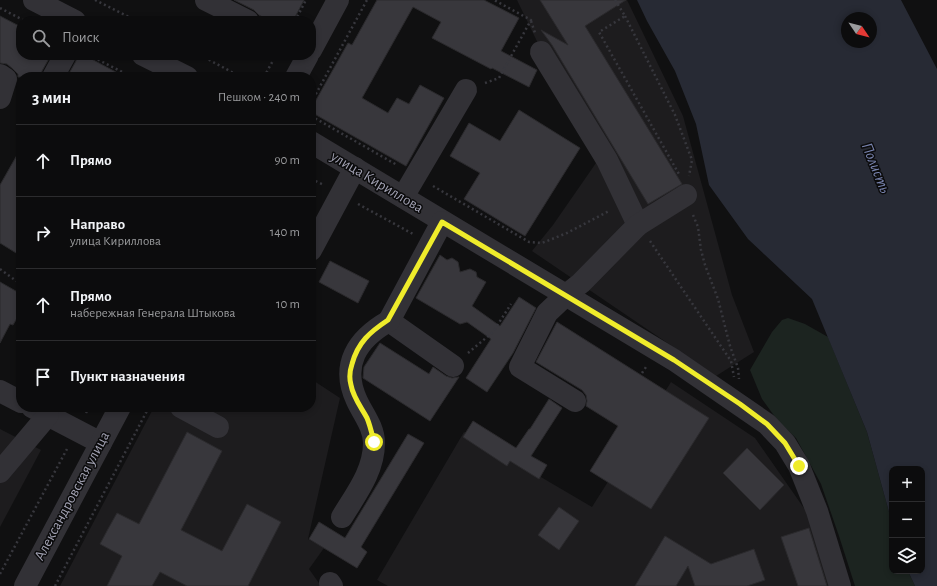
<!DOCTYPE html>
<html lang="ru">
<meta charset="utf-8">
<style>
:root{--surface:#0c0c0d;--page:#151516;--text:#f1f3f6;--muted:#9a9b9d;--line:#2c2c2e}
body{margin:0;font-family:"Alegreya Sans",sans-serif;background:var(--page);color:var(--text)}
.controls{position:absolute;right:12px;bottom:12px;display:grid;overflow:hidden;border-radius:8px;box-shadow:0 2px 6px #0003}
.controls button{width:36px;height:36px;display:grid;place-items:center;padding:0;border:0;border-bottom:1px solid var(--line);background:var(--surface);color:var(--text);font:20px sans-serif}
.compass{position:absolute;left:841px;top:12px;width:36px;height:36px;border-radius:50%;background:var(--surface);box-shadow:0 2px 6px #0003;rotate:125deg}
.stop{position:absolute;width:12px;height:12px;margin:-9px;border:3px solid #efec2b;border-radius:50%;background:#fff}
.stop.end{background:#efec2b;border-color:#fff;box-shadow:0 1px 4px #0008}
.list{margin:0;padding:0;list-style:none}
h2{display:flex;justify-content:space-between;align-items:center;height:52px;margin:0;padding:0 16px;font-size:17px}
h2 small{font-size:13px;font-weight:400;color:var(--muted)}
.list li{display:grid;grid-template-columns:26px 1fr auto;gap:12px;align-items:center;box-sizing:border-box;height:72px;padding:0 16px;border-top:1px solid var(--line)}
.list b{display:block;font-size:15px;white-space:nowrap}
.list p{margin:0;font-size:13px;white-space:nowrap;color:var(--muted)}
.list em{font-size:13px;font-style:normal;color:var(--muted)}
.icon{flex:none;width:22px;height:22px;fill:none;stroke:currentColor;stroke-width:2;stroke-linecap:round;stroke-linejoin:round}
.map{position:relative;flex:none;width:937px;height:586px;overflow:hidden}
.search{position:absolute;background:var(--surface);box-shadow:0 2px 6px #0003;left:16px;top:16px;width:300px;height:44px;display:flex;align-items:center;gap:10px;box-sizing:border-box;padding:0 14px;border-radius:16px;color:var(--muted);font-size:15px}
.panel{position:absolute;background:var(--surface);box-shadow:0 2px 6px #0003;left:16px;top:72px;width:300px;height:340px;border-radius:16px}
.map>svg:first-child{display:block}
.built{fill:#1d1c1e}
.green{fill:#1c2420}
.water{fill:#272a34;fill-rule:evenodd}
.building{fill:#38373c;stroke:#2b2a2d}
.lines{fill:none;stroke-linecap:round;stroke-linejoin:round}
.path{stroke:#37373d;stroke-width:2.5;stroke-dasharray:2 3;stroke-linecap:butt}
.minor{stroke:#323136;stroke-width:22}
.route{stroke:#efec2b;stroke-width:5}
.labels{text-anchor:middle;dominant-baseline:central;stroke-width:3;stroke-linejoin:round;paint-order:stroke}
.street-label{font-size:15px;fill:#a1a1b2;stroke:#0b0b0c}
.water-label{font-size:16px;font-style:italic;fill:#7883ae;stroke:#0b0b0c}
</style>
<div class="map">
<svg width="937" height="586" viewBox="0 0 937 586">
<rect width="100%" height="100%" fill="#101011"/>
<g class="built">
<polygon points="517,0 627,0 683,116 732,295 754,352 716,376 532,251 553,225 596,163"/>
<polygon points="311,379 340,398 308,539 324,548 309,569 321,586 60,586 154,407 311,407"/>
<polygon points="671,382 755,438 815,524 830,586 388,586 377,580 464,432 592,507"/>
<polygon points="0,429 41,450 0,527"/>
</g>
<polygon class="green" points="788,318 805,324 828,337 867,432 892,523 892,571 908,571 915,586 855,586 839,536 821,484 796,438 778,421 762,399 750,370 772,332 782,320"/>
<path class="water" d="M637,0H901L937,69V586H915L908,571H922V469H892V523L867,432L812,299L748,239L709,185L696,124L675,71L647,21ZM847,18H871V42H847Z"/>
<g class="building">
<polygon points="234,0 304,0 293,21 270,21 259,15 254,10"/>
<polygon points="377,0 484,0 519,18 501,51 537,70 529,87 492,68 491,69 432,38 441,22 413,7 362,98 388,113 397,98 409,104 420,85 444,98 406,166 311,112 311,109 348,43 352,45"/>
<polygon points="540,0 626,0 585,26 682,184 648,204 552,45 541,30 568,45"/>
<polygon points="0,16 21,27 21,55 51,55 42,71 41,77 18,77 18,74 13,69 7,64 0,63"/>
<polygon points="77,55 84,55 125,77 67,77 76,61"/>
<polygon points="519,110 580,148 525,236 464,199 480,173 450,156 469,123 500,141"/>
<polygon points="21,148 21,256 0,243 0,185"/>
<polygon points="440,255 447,260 452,258 458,262 460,272 470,269 476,272 477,277 486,282 472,306 500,326 519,297 536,308 513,353 487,392 466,378 491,339 467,322 460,324 416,298"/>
<polygon points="330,261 369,281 358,303 319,282"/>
<polygon points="0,282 21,294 21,311 13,325 10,324 0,343"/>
<polygon points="557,322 709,418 651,509 590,471 618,426 586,406 587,401 586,395 582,390 536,362"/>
<polygon points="380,343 429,374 433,367 446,376 452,378 459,377 430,421 363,378 364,367"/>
<polygon points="549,399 562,408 531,456 547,465 539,479 510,461 507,466 463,437 473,421 516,448 529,429 530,429"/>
<polygon points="187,432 222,451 181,530 222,551 247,504 281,522 248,586 187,586 160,572 152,586 107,586 122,556 100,544 108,529 117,513 139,524"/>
<polygon points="408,434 424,443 361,547 367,552 357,568 309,539 319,522 345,538"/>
<polygon points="747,448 784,485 760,510 723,473"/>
<polygon points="559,507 579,521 559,550 538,535"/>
<polygon points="809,528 827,586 798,586 781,537"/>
<polygon points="665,536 711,564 754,549 765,580 747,586 695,586 688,566 676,586 635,586"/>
</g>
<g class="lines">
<g class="path">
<polyline points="95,0 137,21"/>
<polyline points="615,0 625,16 599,32 680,176"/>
<polyline points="0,8 25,21"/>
<polyline points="625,16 675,115 692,160 689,176"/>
<polyline points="295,21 306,0"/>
<polyline points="531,21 535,33"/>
<polyline points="89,55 132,77"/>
<polyline points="200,55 241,77"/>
<polyline points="264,77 276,55"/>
<polyline points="485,83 499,78 531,20 494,0"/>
<polyline points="311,103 367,0"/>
<polyline points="311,116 397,165"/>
<polyline points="311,179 324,185"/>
<polyline points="433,186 529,242 542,243 567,233 609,211"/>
<polyline points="358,204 413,234"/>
<polyline points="693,215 698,227 701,250 705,265 718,299 730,346 738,368 739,379"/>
<polyline points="650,241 731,361 734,377"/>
<polyline points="0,269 19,283 21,286"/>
<polyline points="468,353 493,332 511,304"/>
<polyline points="642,373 646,367"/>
<polyline points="86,413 89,407"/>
<polyline points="0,574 67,449"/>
<polyline points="55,586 149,407"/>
</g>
<g class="minor">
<polyline points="34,0 75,21"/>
<polyline points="206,0 248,21"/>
<polyline points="311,50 338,0"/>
<polyline points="541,52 607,160 638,225"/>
<polyline points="143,55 187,77"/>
<polyline points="0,75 6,79 0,98"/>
<polyline points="53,77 65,55"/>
<polyline points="296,77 308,55"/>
<polyline points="311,142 674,360 767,424 785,443 799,466 817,511 840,586"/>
<polyline points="403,197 466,90"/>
<polyline points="442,222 389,321 453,366"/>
<polyline points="311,250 355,168"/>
<polyline points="0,391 21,402"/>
<polyline points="575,401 520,367 547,313 566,295 581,283 638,225 686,195"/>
<polyline points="32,407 101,443"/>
<polyline points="181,407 218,427"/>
<polyline points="0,472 48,415"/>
<path d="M342,517C356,494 374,471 374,443C374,427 363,414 357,401C340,365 357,339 389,321"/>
<polyline points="330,583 332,586"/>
<polyline points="25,586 120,407"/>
</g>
</g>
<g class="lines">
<path class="route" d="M374,442C372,434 370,425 367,418C361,407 353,397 351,385C349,378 350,370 352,364C358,342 370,332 388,320L442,222L674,360L740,404L767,424L785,443L799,466"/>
</g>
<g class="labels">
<g class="street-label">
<text transform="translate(377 182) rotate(31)">улица Кириллова</text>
<text transform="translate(72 496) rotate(-62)">Александровская улица</text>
</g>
<g class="water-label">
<text transform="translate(876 168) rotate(68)">Полисть</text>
</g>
</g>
</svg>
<div class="controls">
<button>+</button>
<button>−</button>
<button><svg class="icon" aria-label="layers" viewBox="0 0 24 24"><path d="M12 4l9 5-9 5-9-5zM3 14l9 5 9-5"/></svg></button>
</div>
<svg class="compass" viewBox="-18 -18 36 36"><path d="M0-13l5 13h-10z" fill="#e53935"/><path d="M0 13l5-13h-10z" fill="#9a9b9d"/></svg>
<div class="stop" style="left:374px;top:442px"></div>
<div class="stop end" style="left:799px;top:466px"></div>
<div class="search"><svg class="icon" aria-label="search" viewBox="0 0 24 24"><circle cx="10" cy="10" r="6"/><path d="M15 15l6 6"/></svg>Поиск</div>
<section class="panel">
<h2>3 мин<small>Пешком · 240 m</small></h2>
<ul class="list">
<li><svg class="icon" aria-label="ahead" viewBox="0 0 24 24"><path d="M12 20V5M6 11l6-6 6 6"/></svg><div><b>Прямо</b></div><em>90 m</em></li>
<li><svg class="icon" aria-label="right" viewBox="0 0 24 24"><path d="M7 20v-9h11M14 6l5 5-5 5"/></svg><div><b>Направо</b><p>улица Кириллова</p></div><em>140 m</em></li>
<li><svg class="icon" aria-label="ahead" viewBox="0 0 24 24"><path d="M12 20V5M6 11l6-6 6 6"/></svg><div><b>Прямо</b><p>набережная Генерала Штыкова</p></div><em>10 m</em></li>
<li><svg class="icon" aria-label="arrive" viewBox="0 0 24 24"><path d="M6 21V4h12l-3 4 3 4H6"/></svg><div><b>Пункт назначения</b></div></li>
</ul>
</section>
</div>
